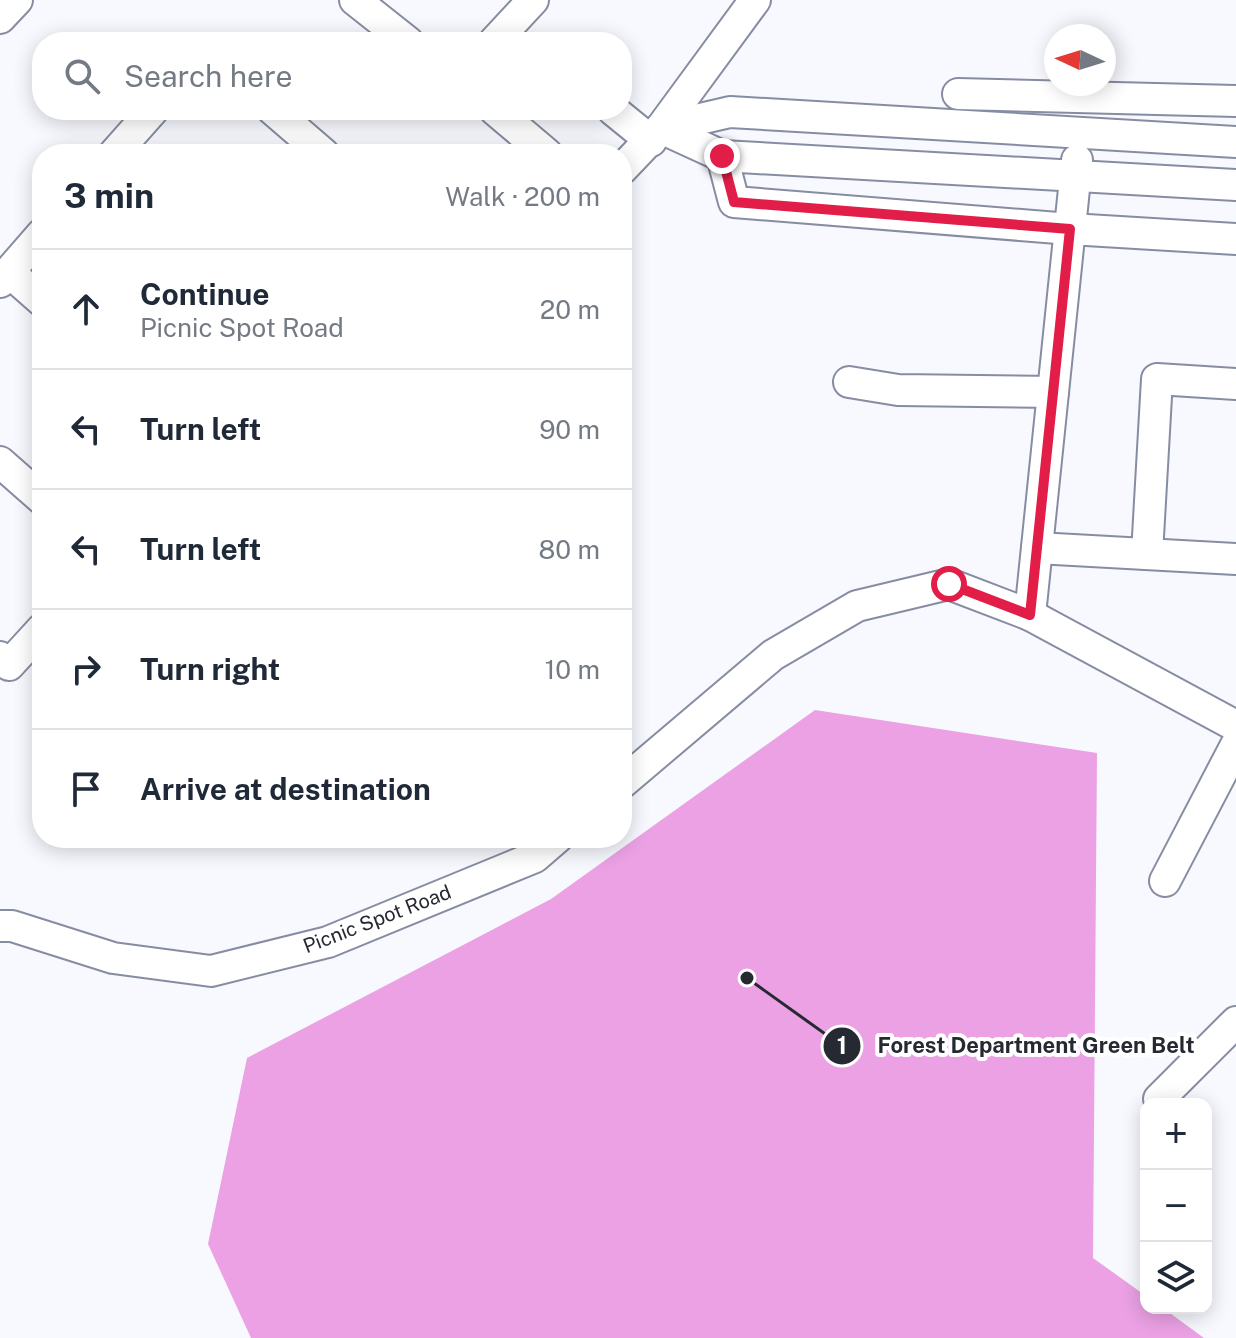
<!DOCTYPE html>
<meta charset="utf-8">
<style>
:root{--surface:#fff;--page:#f2f2f3;--text:#1f2937;--muted:#747a83;--line:#e0e1e3}
body{margin:0;font-family:"Public Sans",sans-serif;background:var(--page);color:var(--text)}
.controls{position:absolute;right:24px;bottom:24px;display:grid;overflow:hidden;border-radius:16px;box-shadow:0 4px 20px #0003}
.controls button{width:72px;height:72px;display:grid;place-items:center;padding:0;border:0;border-bottom:2px solid var(--line);background:var(--surface);color:var(--text);font:40px sans-serif}
.compass{position:absolute;left:1044px;top:24px;width:72px;height:72px;border-radius:50%;background:var(--surface);box-shadow:0 4px 20px #0003;rotate:274deg}
.stop{position:absolute;width:24px;height:24px;margin:-18px;border:6px solid #e11d48;border-radius:50%;background:#fff}
.stop.end{background:#e11d48;border-color:#fff;box-shadow:0 2px 8px #0008}
.list{margin:0;padding:0;list-style:none}
h2{display:flex;justify-content:space-between;align-items:center;height:104px;margin:0;padding:0 32px;font-size:34px}
h2 small{font-size:26px;font-weight:400;color:var(--muted)}
.list li{display:grid;grid-template-columns:52px 1fr auto;gap:24px;align-items:center;box-sizing:border-box;height:120px;padding:0 32px;border-top:2px solid var(--line)}
.list b{display:block;font-size:30px;white-space:nowrap}
.list p{margin:0;font-size:26px;white-space:nowrap;color:var(--muted)}
.list em{font-size:26px;font-style:normal;color:var(--muted)}
.icon{flex:none;width:44px;height:44px;fill:none;stroke:currentColor;stroke-width:2;stroke-linecap:round;stroke-linejoin:round}
.map{position:relative;flex:none;width:1236px;height:1338px;overflow:hidden}
.search{position:absolute;background:var(--surface);box-shadow:0 4px 20px #0003;left:32px;top:32px;width:600px;height:88px;display:flex;align-items:center;gap:20px;box-sizing:border-box;padding:0 28px;border-radius:32px;color:var(--muted);font-size:30px}
.panel{position:absolute;background:var(--surface);box-shadow:0 4px 20px #0003;left:32px;top:144px;width:600px;height:704px;border-radius:32px}
.map>svg:first-child{display:block}
.forest{fill:#eba1e4}
.lines{fill:none;stroke-linecap:round;stroke-linejoin:round}
.minor-casing{stroke:#868ca2;stroke-width:34}
.minor{stroke:#fff;stroke-width:30}
.route{stroke:#e11d48;stroke-width:10}
.labels{text-anchor:middle;dominant-baseline:central;stroke-width:8;stroke-linejoin:round;paint-order:stroke}
.street-label{font-size:20px;fill:#262932;stroke:#fff}
.leader{fill:none;stroke:#262932;stroke-width:3}
.callout-dot{fill:#262932;stroke:#fff;stroke-width:3}
.mark-label{font-size:24px;text-anchor:middle;font-weight:bold;fill:#fff}
.callout-label{font-size:22px;text-anchor:middle;font-weight:bold;fill:#262932;stroke:#fff;stroke-width:8;stroke-linejoin:round;paint-order:stroke}
</style>
<div class="map">
<svg width="1236" height="1338" viewBox="0 0 1236 1338">
<rect width="100%" height="100%" fill="#f8f9fe"/>
<polygon class="forest" points="815,710 1097,753 1093,1258 1146,1296 1146,1308 1163,1308 1204,1338 251,1338 208,1244 247,1058 551,899"/>
<g class="lines">
<defs>
<g id="minor">
<polyline points="355,0 408,42"/>
<polyline points="0,18 17,0"/>
<polyline points="494,42 533,0"/>
<polyline points="958,94 1236,101"/>
<polyline points="273,110 324,154"/>
<polyline points="495,110 547,154"/>
<polyline points="613,110 651,141"/>
<polyline points="661,128 722,156 1236,185"/>
<polyline points="661,128 730,112 1236,142"/>
<polyline points="114,154 153,110"/>
<polyline points="722,156 734,202 1070,229 1236,239"/>
<polyline points="622,169 661,128 755,0"/>
<polyline points="9,272 42,301"/>
<polyline points="0,282 42,234"/>
<polyline points="849,382 898,390 1053,392"/>
<polyline points="0,462 42,499"/>
<polyline points="1037,548 1236,559"/>
<polyline points="1147,554 1157,379 1236,384"/>
<polyline points="1030,615 1077,160"/>
<polyline points="0,657 9,665 42,629"/>
<polyline points="622,783 773,655 857,606 949,584 1030,615 1236,726"/>
<polyline points="1165,881 1236,745"/>
<polyline points="0,926 12,926 113,958 211,971 328,942 535,857 557,838"/>
<polyline points="1159,1099 1236,1022"/>
</g>
</defs>
<use href="#minor" class="minor-casing"/>
<use href="#minor" class="minor"/>
</g>
<g class="lines">
<polyline class="route" points="722,156 734,202 1070,229 1030,615 949,584"/>
</g>
<g class="labels">
<g class="street-label">
<text transform="translate(377 919) rotate(-21)">Picnic Spot Road</text>
</g>
</g>
<path class="leader" d="M747 978L842 1046"/>
<g class="callout-dot">
<circle cx="747" cy="978" r="8"/>
<circle cx="842" cy="1046" r="20"/>
</g>
<g class="mark-label">
<text x="842" y="1054">1</text>
</g>
<g class="callout-label">
<text x="1036" y="1053">Forest Department Green Belt</text>
</g>
</svg>
<div class="controls">
<button>+</button>
<button>−</button>
<button><svg class="icon" aria-label="layers" viewBox="0 0 24 24"><path d="M12 4l9 5-9 5-9-5zM3 14l9 5 9-5"/></svg></button>
</div>
<svg class="compass" viewBox="-18 -18 36 36"><path d="M0-13l5 13h-10z" fill="#e53935"/><path d="M0 13l5-13h-10z" fill="#747a83"/></svg>
<div class="stop" style="left:949px;top:584px"></div>
<div class="stop end" style="left:722px;top:156px"></div>
<div class="search"><svg class="icon" aria-label="search" viewBox="0 0 24 24"><circle cx="10" cy="10" r="6"/><path d="M15 15l6 6"/></svg>Search here</div>
<section class="panel">
<h2>3 min<small>Walk · 200 m</small></h2>
<ul class="list">
<li><svg class="icon" aria-label="ahead" viewBox="0 0 24 24"><path d="M12 20V5M6 11l6-6 6 6"/></svg><div><b>Continue</b><p>Picnic Spot Road</p></div><em>20 m</em></li>
<li><svg class="icon" aria-label="left" viewBox="0 0 24 24"><path d="M17 20v-9H6M10 6l-5 5 5 5"/></svg><div><b>Turn left</b></div><em>90 m</em></li>
<li><svg class="icon" aria-label="left" viewBox="0 0 24 24"><path d="M17 20v-9H6M10 6l-5 5 5 5"/></svg><div><b>Turn left</b></div><em>80 m</em></li>
<li><svg class="icon" aria-label="right" viewBox="0 0 24 24"><path d="M7 20v-9h11M14 6l5 5-5 5"/></svg><div><b>Turn right</b></div><em>10 m</em></li>
<li><svg class="icon" aria-label="arrive" viewBox="0 0 24 24"><path d="M6 21V4h12l-3 4 3 4H6"/></svg><div><b>Arrive at destination</b></div></li>
</ul>
</section>
</div>
